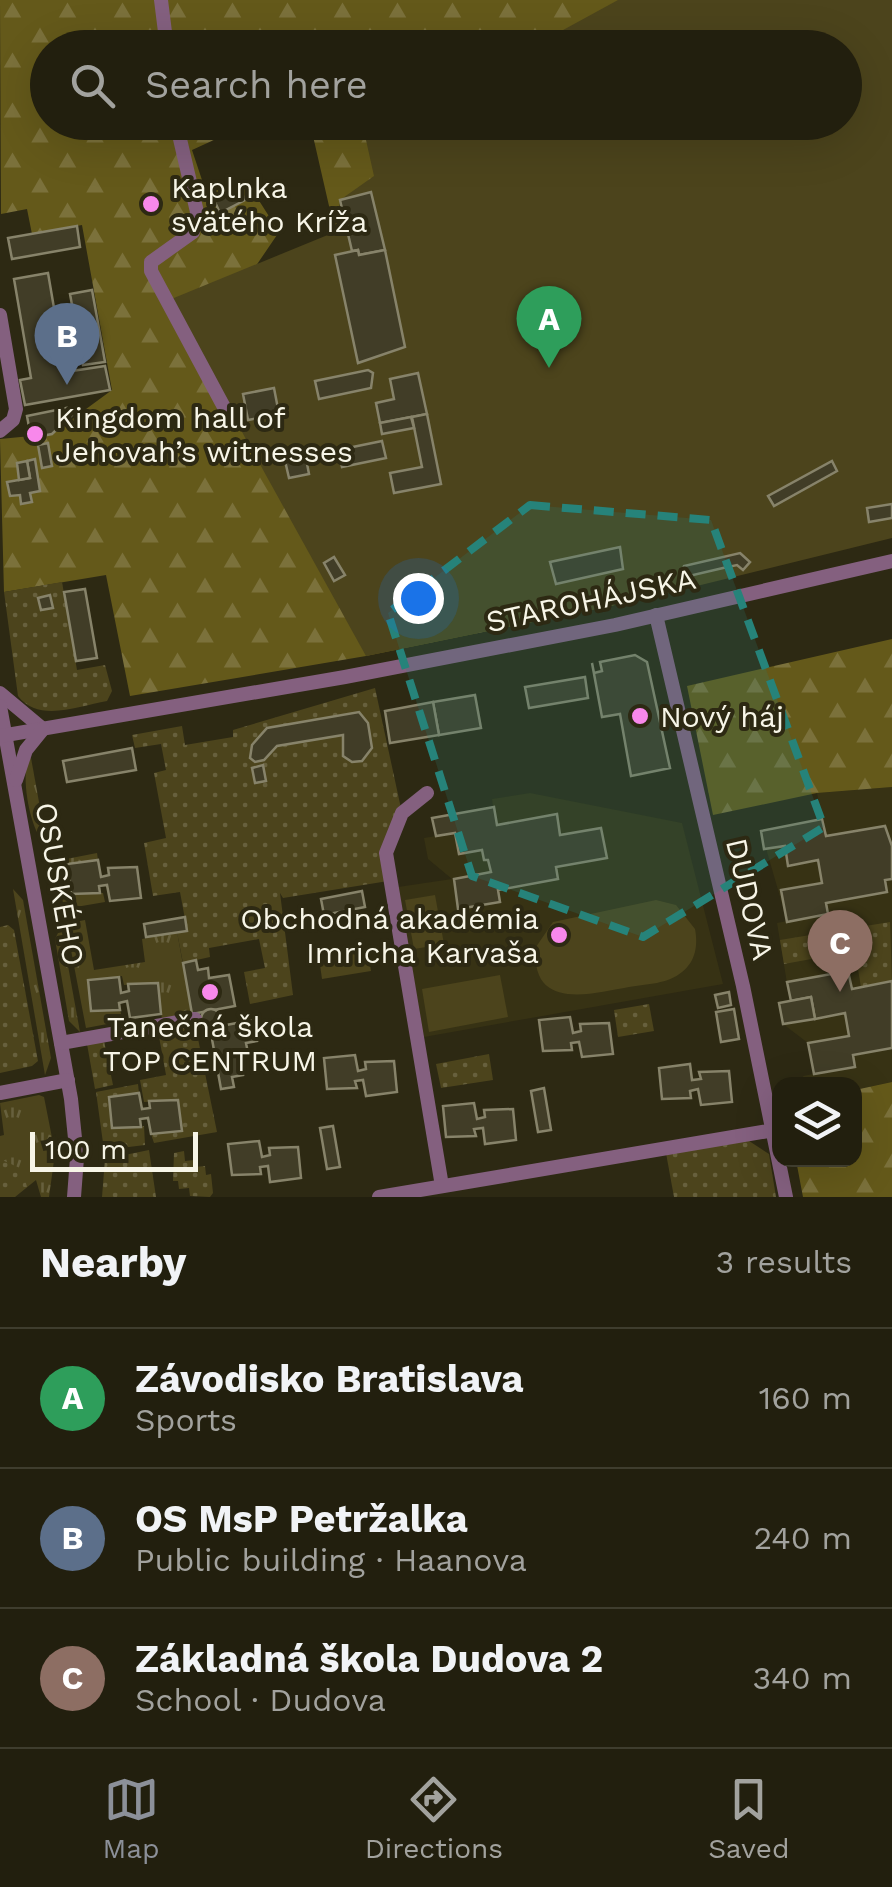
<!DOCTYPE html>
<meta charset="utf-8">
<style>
:root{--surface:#221f0e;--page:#2a2717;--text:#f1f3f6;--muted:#a2a29e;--line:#3f3d2e;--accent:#8c9099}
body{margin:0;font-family:"Work Sans",sans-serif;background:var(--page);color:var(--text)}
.controls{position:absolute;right:30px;bottom:30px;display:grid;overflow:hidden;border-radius:20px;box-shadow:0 10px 40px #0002}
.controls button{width:90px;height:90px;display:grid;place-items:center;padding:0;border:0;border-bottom:2px solid var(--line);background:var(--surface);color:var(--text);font:50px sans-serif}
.scale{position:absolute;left:30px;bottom:25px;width:168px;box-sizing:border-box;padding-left:10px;border:5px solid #f7f5e7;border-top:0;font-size:28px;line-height:35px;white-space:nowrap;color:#f7f5e7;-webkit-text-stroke:8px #2d2913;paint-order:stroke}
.you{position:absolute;left:418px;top:598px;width:35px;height:35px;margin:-25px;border:8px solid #fff;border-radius:50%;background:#1a73e8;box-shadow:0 0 0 15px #1a73e833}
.badge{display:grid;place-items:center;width:65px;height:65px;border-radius:50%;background:var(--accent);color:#fff;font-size:32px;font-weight:700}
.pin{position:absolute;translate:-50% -82px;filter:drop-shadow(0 2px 5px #0008)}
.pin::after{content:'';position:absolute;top:52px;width:35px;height:30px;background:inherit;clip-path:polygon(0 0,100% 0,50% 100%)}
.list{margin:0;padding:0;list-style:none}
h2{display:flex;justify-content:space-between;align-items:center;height:130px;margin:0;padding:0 40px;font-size:42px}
h2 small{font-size:32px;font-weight:400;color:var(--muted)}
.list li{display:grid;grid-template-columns:65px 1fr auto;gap:30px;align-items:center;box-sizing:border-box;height:140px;padding:0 40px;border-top:2px solid var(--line)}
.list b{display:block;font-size:38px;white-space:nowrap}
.list p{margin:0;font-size:32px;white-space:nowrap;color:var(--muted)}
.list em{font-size:32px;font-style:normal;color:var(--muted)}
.icon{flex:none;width:55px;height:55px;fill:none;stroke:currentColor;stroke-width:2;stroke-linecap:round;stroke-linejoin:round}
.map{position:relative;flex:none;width:892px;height:1197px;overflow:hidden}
.search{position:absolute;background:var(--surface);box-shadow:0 10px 40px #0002;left:30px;right:30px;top:30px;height:110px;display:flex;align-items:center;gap:25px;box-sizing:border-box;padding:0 35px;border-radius:55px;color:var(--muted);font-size:38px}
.sheet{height:550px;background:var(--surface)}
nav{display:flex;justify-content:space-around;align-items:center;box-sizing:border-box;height:140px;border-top:2px solid var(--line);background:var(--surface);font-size:28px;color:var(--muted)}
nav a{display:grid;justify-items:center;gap:5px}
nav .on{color:var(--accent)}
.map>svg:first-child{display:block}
.built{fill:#373214}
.grass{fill:url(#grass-tufts)}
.forest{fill:url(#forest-firs)}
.park{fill:url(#park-dots)}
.pitch{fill:#4c441c}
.building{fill:#413d27;stroke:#87836a;stroke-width:2.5}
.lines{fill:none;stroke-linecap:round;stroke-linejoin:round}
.minor{stroke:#84607f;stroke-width:14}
.marked{fill:#26837a;fill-opacity:0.2;stroke:#26837a;stroke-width:8;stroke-dasharray:20 12;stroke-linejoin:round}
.poi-dot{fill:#f888eb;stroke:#2d2913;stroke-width:4}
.labels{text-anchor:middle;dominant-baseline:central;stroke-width:8;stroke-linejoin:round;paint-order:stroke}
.poi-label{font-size:30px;fill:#f7f5e7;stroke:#2d2913;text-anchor:start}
.street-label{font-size:30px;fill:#f7f5e7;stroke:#2d2913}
</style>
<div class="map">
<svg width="892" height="1197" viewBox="0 0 892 1197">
<defs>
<pattern id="grass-tufts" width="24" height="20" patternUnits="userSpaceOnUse" patternTransform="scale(2.5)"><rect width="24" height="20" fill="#4c441c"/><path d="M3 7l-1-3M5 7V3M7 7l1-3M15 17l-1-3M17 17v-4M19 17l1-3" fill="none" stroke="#67603d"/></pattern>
<pattern id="forest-firs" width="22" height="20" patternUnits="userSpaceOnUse" patternTransform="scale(2.5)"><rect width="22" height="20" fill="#64591a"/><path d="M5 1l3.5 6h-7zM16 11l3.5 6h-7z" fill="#7b713b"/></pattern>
<pattern id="park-dots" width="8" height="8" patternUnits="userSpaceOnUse" patternTransform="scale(2.5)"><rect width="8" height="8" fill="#4c441c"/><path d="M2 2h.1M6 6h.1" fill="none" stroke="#67603d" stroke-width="1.8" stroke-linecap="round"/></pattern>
</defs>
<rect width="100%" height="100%" fill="#2d2913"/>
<g class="built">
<polygon points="892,787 892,1082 855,1090 854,1084 805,1084 803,1076 813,1074 808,1043 783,1024 779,1003 790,1001 777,923 787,921 761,831 822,819 817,793"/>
<polygon points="530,793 682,823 723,984 424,1037 398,887 452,879 428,859 424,838 436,836 432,818 493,807 492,799"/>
</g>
<g class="grass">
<path d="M29,756L31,758L47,846C30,834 20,776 29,756Z"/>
<polygon points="97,853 98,860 68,864 71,894 103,893 105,902 64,909 56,861"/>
<polygon points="13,889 23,900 51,1058 45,1075"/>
<polygon points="85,920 94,970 145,962 142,939 177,932 192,1014 162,1019 157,983 124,985 122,976 88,981 91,1011 120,1010 123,1021 86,1028 66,924"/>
<polygon points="61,927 80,1032 69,1021 55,939"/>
<polygon points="39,1095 44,1097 55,1153 49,1197 41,1197 36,1180 15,1197 0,1197 0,1136 4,1135 0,1103"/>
</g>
<g class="forest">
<polygon points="0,0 671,0 588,47 48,48 48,122 251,123 192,150 206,192 249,185 279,232 247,279 335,232 310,123 482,123 644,599 366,656 130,696 106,575 4,592 0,439 52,434 112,390 82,225 32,234 27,209 1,214"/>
<polygon points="892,639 892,787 817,793 713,815 687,686"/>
<polygon points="892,1082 892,1197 803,1197 796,1160 854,1160 855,1090"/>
</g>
<g class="park">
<path d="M62,582L77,670L105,665L112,691L107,701C78,706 39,723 18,696L4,592Z"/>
<polygon points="375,688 402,813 386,853 388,881 283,898 280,893 293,995 250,1004 244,972 265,968 259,939 209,948 210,957 183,963 177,932 187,930 180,892 153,896 144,843 166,838 154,773 166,770 161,744 135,748 132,735 182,726 185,745 233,737 233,730"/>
<polygon points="890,922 892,981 861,987 855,951 784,964 780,940"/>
<polygon points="8,925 14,930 38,1061 32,1066 0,1073 0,927"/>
<polygon points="649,1004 654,1031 618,1037 614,1010"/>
<polygon points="195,1024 217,1132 154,1143 151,1134 181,1130 178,1100 144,1102 140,1080 166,1075 158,1031"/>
<polygon points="104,1041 113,1085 95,1089 87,1044"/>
<polygon points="489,1054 493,1080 441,1088 436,1064"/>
<polygon points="138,1084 139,1093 109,1097 112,1128 144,1126 145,1145 104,1150 96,1092"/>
<polygon points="746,1139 769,1154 776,1197 674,1197 666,1153"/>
<polygon points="149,1150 156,1197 102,1197 105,1159"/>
<polygon points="184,1151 185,1161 194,1160 195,1167 205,1166 206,1175 211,1174 213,1193 210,1197 190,1196 189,1188 179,1189 178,1181 173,1181 174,1153"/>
<polygon points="0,1159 22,1169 27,1187 0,1192"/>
</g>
<g class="pitch">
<polygon points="618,0 892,0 892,538 644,599 366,656 169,300 335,232 340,200 374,176 366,140 398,123 844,122 844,48 532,47"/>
<polygon points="435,895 444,944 414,949 405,900"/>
<path d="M656,900L676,905L695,929C698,945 696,961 682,972C668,984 647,984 629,987C590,994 530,1011 536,947L553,922Z"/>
<polygon points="368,950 371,971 322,979 319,958"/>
<polygon points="500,975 508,1017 429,1032 422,989"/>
</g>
<g class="building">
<polygon points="239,187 245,200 220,213 214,200"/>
<polygon points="371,192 385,250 359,255 358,250 352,251 340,200"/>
<polygon points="77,226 80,247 12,259 8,238"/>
<polygon points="358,250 359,255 385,250 405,347 358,363 335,255"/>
<polygon points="48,273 65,372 105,366 110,390 25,405 20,380 31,378 14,279"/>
<polygon points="92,290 105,362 83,365 70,294"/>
<polygon points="368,370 373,373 371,388 319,399 315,381"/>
<polygon points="418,373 427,414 380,423 376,403 394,399 390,379"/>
<polygon points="274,388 279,414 248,420 243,394"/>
<polygon points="71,407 72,415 52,434 31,438 27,416"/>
<polygon points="427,414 441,484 394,493 390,473 422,467 412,417"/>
<polygon points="411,417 414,428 382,434 380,423"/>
<polygon points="382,441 386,458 342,467 338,450"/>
<polygon points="48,443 52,466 42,468 38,445"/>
<polygon points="304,448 309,474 289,478 283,452"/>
<polygon points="35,459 40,491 30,493 32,502 21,504 20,495 10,496 7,482 30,478 27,461"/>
<polygon points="27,461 30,478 19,480 17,463"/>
<polygon points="832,461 837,471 774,506 768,496"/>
<polygon points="892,504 892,518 869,522 867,508"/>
<polygon points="620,547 623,569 556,584 550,562"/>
<polygon points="740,553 750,562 743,570 737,565 723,568 693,575 690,587 678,585 684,566"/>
<polygon points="334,557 345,575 334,581 324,563"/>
<polygon points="85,589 97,658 76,661 64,592"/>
<polygon points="50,595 53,608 41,610 38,598"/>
<polygon points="635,655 647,662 670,768 631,776 620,714 602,717 592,663 594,673 602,671 600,662"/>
<polygon points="585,677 588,698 529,708 525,687"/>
<polygon points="475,695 481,728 439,735 433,702"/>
<polygon points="433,702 439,735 390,743 385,711"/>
<polygon points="359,712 368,723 372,748 362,761 352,762 343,756 343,735 277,746 264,760 255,762 250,758 252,745 267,728"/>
<polygon points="132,748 136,770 67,782 63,761"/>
<polygon points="263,765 266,781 255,783 252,768"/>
<polygon points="494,807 497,825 557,814 560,835 601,828 607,858 556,867 558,879 498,890 500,902 458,909 454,879 491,872 488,860 484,860 482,850 459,854 455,833 436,836 432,818"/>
<polygon points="822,819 826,836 885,826 892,846 892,879 885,880 887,892 826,903 828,914 787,922 781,890 822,883 818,860 788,866 785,846 764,849 761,831"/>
<polygon points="98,860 101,877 109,875 108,868 137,867 141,898 110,901 107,885 99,886 100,893 71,894 67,864"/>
<polygon points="362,891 365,907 324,915 321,899"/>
<polygon points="185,917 187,931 146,937 144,924"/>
<polygon points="196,960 198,970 208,968 209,978 229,975 235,1006 192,1014 183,963"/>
<polygon points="848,971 852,989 892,981 892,1048 853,1055 855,1067 814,1074 808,1043 849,1036 845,1013 815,1019 811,997 791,1001 787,982"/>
<polygon points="119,977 121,993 129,991 128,984 158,983 161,1014 130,1018 127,1001 119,1003 120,1010 91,1011 88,980"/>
<polygon points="729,992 731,1005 718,1008 715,995"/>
<polygon points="811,997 815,1019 783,1024 779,1003"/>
<circle cx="211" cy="1019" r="10"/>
<polygon points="734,1009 739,1039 721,1042 716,1012"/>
<polygon points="570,1017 573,1033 581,1031 580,1024 609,1023 613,1054 582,1057 579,1042 571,1043 572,1050 543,1051 539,1020"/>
<polygon points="253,1020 257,1041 246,1043 248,1053 239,1055 243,1075 232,1077 234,1087 221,1089 210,1028"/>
<polygon points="355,1055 358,1071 366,1069 365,1062 394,1061 397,1092 366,1096 363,1080 355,1081 357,1088 327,1089 324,1058"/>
<polygon points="690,1064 692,1080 701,1079 699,1072 729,1071 732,1102 701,1105 698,1089 690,1091 691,1098 662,1099 659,1068"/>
<polygon points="544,1088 551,1130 538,1132 531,1091"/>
<polygon points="139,1093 142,1109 150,1108 149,1101 178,1100 182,1131 151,1134 148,1118 140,1119 141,1127 112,1128 109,1097"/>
<polygon points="474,1103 477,1119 485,1117 484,1110 513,1109 516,1140 485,1144 483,1128 474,1129 476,1136 446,1137 443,1106"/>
<polygon points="333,1126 340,1167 327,1169 320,1128"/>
<polygon points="259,1141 262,1157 270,1155 269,1148 298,1147 301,1178 270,1182 268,1166 260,1167 261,1174 232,1175 228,1144"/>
</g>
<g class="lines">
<g class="minor">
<polyline points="161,0 167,48"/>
<polyline points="176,122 197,212 193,232 151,262 151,271 232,422"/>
<polyline points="0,315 16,409 13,420 0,431"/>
<polyline points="656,615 743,986 786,1197"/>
<polyline points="0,693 43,729"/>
<polyline points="0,706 71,1099 77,1158 74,1197"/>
<polyline points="0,736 345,677 615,625 892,561"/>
<polyline points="16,780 26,750 43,729"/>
<polyline points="427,793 402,813 386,853 442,1186"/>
<polyline points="61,1043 195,1019"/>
<polyline points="0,1093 68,1080"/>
<polyline points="379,1197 774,1130"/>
</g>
</g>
<path class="marked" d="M530,505L711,520L824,827L643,937L472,876L388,613Z"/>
<g class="poi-dot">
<circle cx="151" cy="204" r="10"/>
<circle cx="35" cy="434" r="10"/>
<circle cx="640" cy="716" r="10"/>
<circle cx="559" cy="935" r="10"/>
<circle cx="210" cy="992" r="10"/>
</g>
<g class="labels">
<g class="poi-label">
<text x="171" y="187">Kaplnka<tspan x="171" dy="34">svätého Kríža</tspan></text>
<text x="55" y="417">Kingdom hall of<tspan x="55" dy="34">Jehovah’s witnesses</tspan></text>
<text x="660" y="716">Nový háj</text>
<text x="539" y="918" text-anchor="end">Obchodná akadémia<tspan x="539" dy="34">Imricha Karvaša</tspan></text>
<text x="210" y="1026" text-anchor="middle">Tanečná škola<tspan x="210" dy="34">TOP CENTRUM</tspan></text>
</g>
<g class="street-label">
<text transform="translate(591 600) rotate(-12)">STAROHÁJSKA</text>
<text transform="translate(60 884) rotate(80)">OSUSKÉHO</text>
<text transform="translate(750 899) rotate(77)">DUDOVA</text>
</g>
</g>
</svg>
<div class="controls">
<button><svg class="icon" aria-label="layers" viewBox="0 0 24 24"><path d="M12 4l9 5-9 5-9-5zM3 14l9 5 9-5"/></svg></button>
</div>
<div class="scale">100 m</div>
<div class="you"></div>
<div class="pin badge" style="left:549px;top:368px;background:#2e9e5b">A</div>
<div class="pin badge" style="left:67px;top:385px;background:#5c6f8a">B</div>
<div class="pin badge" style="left:840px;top:992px;background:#8d6e63">C</div>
<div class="search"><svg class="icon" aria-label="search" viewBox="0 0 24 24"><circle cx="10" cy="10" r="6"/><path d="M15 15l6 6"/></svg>Search here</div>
</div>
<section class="sheet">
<h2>Nearby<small>3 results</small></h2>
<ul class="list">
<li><span class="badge" style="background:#2e9e5b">A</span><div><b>Závodisko Bratislava</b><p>Sports</p></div><em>160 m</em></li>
<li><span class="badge" style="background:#5c6f8a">B</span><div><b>OS MsP Petržalka</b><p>Public building · Haanova</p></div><em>240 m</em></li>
<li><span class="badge" style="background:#8d6e63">C</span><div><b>Základná škola Dudova 2</b><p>School · Dudova</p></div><em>340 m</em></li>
</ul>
</section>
<nav>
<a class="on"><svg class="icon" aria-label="map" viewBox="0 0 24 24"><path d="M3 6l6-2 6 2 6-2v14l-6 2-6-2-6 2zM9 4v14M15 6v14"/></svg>Map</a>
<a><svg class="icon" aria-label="directions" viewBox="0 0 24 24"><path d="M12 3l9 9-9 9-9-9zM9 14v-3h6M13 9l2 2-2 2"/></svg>Directions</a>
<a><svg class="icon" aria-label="saved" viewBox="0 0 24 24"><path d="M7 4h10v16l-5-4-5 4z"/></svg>Saved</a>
</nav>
